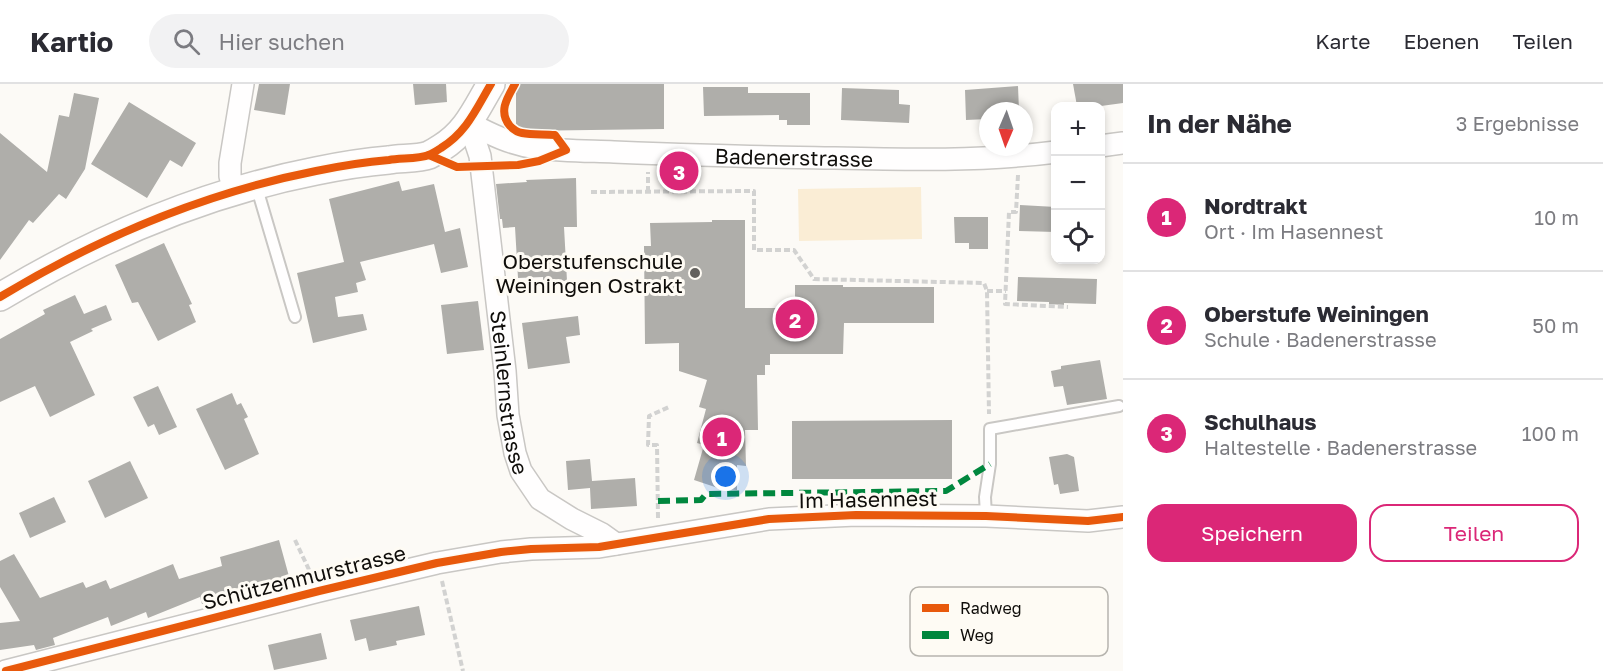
<!DOCTYPE html>
<html lang="de">
<meta charset="utf-8">
<style>
:root{--surface:#fff;--page:#f2f2f3;--text:#2b2b33;--muted:#7c7c81;--line:#e1e1e2;--accent:#db2777}
body{margin:0;font-family:"Golos Text",sans-serif;background:var(--page);color:var(--text)}
.controls{position:absolute;right:18px;top:18px;display:grid;overflow:hidden;border-radius:12px;box-shadow:0 3px 9px #0003}
.controls button{width:54px;height:54px;display:grid;place-items:center;padding:0;border:0;border-bottom:2px solid var(--line);background:var(--surface);color:var(--text);font:30px sans-serif}
.compass{position:absolute;left:979px;top:18px;width:54px;height:54px;border-radius:50%;background:var(--surface);box-shadow:0 3px 9px #0003;rotate:182deg}
.you{position:absolute;left:726px;top:393px;width:21px;height:21px;margin:-15px;border:4px solid #fff;border-radius:50%;background:#1a73e8;box-shadow:0 0 0 9px #1a73e833}
.badge{display:grid;place-items:center;width:39px;height:39px;border-radius:50%;background:var(--accent);color:#fff;font-size:20px;font-weight:700}
.pin{position:absolute;translate:-50% -50%;border:3px solid #fff;box-shadow:0 2px 6px #0006}
.list{margin:0;padding:0;list-style:none}
h2{display:flex;justify-content:space-between;align-items:center;height:78px;margin:0;padding:0 24px;font-size:26px}
h2 small{font-size:20px;font-weight:400;color:var(--muted)}
.list li{display:grid;grid-template-columns:39px 1fr auto;gap:18px;align-items:center;box-sizing:border-box;height:108px;padding:0 24px;border-top:2px solid var(--line)}
.list b{display:block;font-size:22px;white-space:nowrap}
.list p{margin:0;font-size:20px;white-space:nowrap;color:var(--muted)}
.list em{font-size:20px;font-style:normal;color:var(--muted)}
.actions{display:flex;gap:12px;padding:18px 24px}
.actions a{flex:1;padding:14px 0;border:2px solid var(--accent);border-radius:18px;text-align:center;font-size:21px;color:var(--accent)}
.actions .main{background:var(--accent);color:#fff}
.icon{flex:none;width:33px;height:33px;fill:none;stroke:currentColor;stroke-width:2;stroke-linecap:round;stroke-linejoin:round}
.map{position:relative;flex:none;width:1123px;height:587px;overflow:hidden}
header{display:flex;align-items:center;gap:36px;box-sizing:border-box;height:84px;padding:0 30px;background:var(--surface);border-bottom:2px solid var(--line)}
header strong{font-size:28px}
nav{display:flex;gap:33px;margin-inline-start:auto;font-size:21px}
.search{width:420px;height:54px;background:var(--page);display:flex;align-items:center;gap:15px;box-sizing:border-box;padding:0 21px;border-radius:33px;color:var(--muted);font-size:22px}
main{display:flex}
aside{flex:1;background:var(--surface)}
.map>svg:first-child{display:block}
.green{fill:#faedd5}
.building{fill:#afaeaa}
.lines{fill:none;stroke-linecap:round;stroke-linejoin:round}
.service-casing{stroke:#c9c7c4;stroke-width:14}
.minor-casing{stroke:#c9c7c4;stroke-width:24}
.tertiary-casing{stroke:#c9c7c4;stroke-width:30}
.path{stroke:#d2d2d1;stroke-width:4;stroke-dasharray:6 3;stroke-linecap:butt}
.service{stroke:#fffefe;stroke-width:10}
.minor{stroke:#fffefe;stroke-width:21}
.tertiary{stroke:#fffefe;stroke-width:27}
.quiet{stroke:#00873e;stroke-width:6;stroke-dasharray:12 6;stroke-linecap:butt}
.cycleway-casing{stroke:#fefbf4;stroke-width:11}
.cycleway{stroke:#e8590c;stroke-width:8}
.poi-dot{fill:#62605d;stroke:#fefbf4;stroke-width:2}
.labels{text-anchor:middle;dominant-baseline:central;stroke-width:6;stroke-linejoin:round;paint-order:stroke}
.street-label{font-size:21px;fill:#0f0d0a;stroke:#fefbf4}
.poi-label{font-size:21px;fill:#0f0d0a;stroke:#fefbf4;text-anchor:end}
.key{fill:#fefbf4;stroke:#b6b4ae;stroke-width:1.5}
.key-label{font-size:16px;fill:#0f0d0a}
</style>
<header>
<strong>Kartio</strong>
<div class="search"><svg class="icon" aria-label="search" viewBox="0 0 24 24"><circle cx="10" cy="10" r="6"/><path d="M15 15l6 6"/></svg>Hier suchen</div>
<nav><a>Karte</a><a>Ebenen</a><a>Teilen</a></nav>
</header>
<main>
<div class="map">
<svg width="1123" height="587" viewBox="0 0 1123 587">
<rect width="100%" height="100%" fill="#fcfaf6"/>
<polygon class="green" points="921,103 922,155 799,157 798,105"/>
<g class="building">
<polygon points="259,0 290,0 285,31 254,26"/>
<polygon points="413,0 446,0 447,18 415,21"/>
<polygon points="516,0 664,0 664,45 518,47 516,46"/>
<polygon points="1073,0 1123,0 1123,19 1101,22 1077,22"/>
<polygon points="1018,2 1019,27 988,27 988,35 966,36 965,6"/>
<polygon points="703,3 748,3 748,9 810,9 810,41 787,41 787,36 779,36 779,31 704,32"/>
<polygon points="842,4 899,6 899,20 910,21 909,39 841,36"/>
<polygon points="74,9 99,14 85,85 66,115 59,110 33,139 29,136 0,176 0,49 47,88 59,31 69,33"/>
<polygon points="129,18 196,59 182,83 170,76 147,114 91,80"/>
<polygon points="576,94 577,143 564,143 567,197 543,198 543,193 518,194 515,143 503,144 502,135 500,135 496,100 527,98 526,96"/>
<polygon points="399,97 402,107 434,100 445,148 460,144 468,183 441,189 434,160 360,178 366,196 356,199 358,208 335,213 338,233 363,230 367,246 313,259 297,189 344,178 329,115"/>
<polygon points="1020,121 1056,123 1056,148 1019,147"/>
<polygon points="954,133 988,133 988,165 969,165 969,159 955,159"/>
<polygon points="712,136 745,136 745,224 795,224 795,201 843,201 843,203 934,203 934,239 844,239 843,270 770,270 770,281 765,281 765,291 757,291 758,346 745,346 746,382 737,381 737,406 721,405 694,396 704,361 697,359 706,325 699,323 707,296 679,287 679,259 645,260 644,162 651,162 650,139 712,138"/>
<polygon points="164,159 192,220 189,221 196,238 158,257 138,218 132,219 115,181"/>
<polygon points="1018,193 1097,195 1096,220 1064,219 1064,221 1049,220 1049,218 1017,217"/>
<polygon points="75,211 84,230 106,221 112,236 91,245 93,247 70,258 95,311 50,333 35,302 0,318 0,255 45,230 43,226"/>
<polygon points="478,217 484,266 447,270 441,221"/>
<polygon points="578,232 580,251 566,253 570,279 528,285 522,239"/>
<polygon points="1100,276 1107,315 1067,321 1063,302 1054,303 1051,287 1061,285 1061,282"/>
<polygon points="158,302 177,343 159,351 154,340 148,343 133,313"/>
<polygon points="232,309 237,321 241,319 248,333 244,335 259,370 225,386 196,325"/>
<polygon points="952,336 952,395 792,395 792,337"/>
<polygon points="1067,370 1074,373 1079,407 1060,410 1058,400 1054,401 1049,373"/>
<polygon points="590,375 592,397 635,394 637,422 591,425 590,404 568,406 566,377"/>
<polygon points="130,377 148,414 105,434 88,397"/>
<polygon points="54,413 66,438 30,454 19,429"/>
<polygon points="279,456 290,496 202,520 200,513 148,534 146,528 111,542 108,533 53,554 55,561 36,566 34,561 0,566 0,539 20,537 0,503 0,477 14,470 40,514 83,498 86,504 106,496 110,505 173,480 179,495 222,482 220,473"/>
<polygon points="419,522 425,551 396,557 397,561 369,567 366,554 355,557 350,536"/>
<polygon points="321,549 327,575 274,586 268,561"/>
</g>
<g class="lines">
<defs>
<g id="service">
<polyline points="256,101 295,233"/>
<polyline points="986,432 985,413 990,380 990,345 1119,322"/>
</g>
<g id="minor">
<path id="s1" d="M469,39C490,50 512,61 537,64C562,67 589,67 614,68C667,70 720,72 773,73C867,74 962,80 1056,68"/>
<path id="s2" d="M469,39L480,72L505,287L508,331L515,369L521,387L540,415L572,435L602,450L616,460"/>
<polyline points="1100,62 1123,59"/>
<polyline points="234,107 230,92 230,79 243,0"/>
<polyline points="6,587 319,507 437,479 501,468 531,465 599,463 769,435 856,431 986,432 1088,437 1123,433"/>
</g>
<path id="tertiary" d="M0,213C98,154 204,109 316,87C340,82 365,78 389,76C400,74 419,75 429,71C433,69 438,66 441,64C467,48 476,25 491,0"/>
</defs>
<use href="#service" class="service-casing"/>
<use href="#minor" class="minor-casing"/>
<use href="#tertiary" class="tertiary-casing"/>
<g class="path">
<polyline points="1018,91 1016,128 1009,128 1005,220 1068,223"/>
<polyline points="591,108 754,107 754,166 794,166 814,195 984,199 987,207 989,330"/>
<polyline points="648,108 648,88"/>
<polyline points="987,207 1006,207"/>
<polyline points="658,434 657,361 648,361 649,332 669,323"/>
<polyline points="295,456 311,490"/>
<polyline points="442,497 463,587"/>
</g>
<use href="#service" class="service"/>
<use href="#minor" class="minor"/>
<use href="#tertiary" class="tertiary"/>
<polyline class="quiet" points="658,417 701,416 706,410 946,407 990,380"/>
<defs>
<g id="cycleway">
<path d="M429,71L457,83L518,81L539,77L566,66L555,51C544,50 532,51 522,49C517,48 514,46 510,42C498,28 507,14 515,0"/>
<path d="M0,213C98,154 204,109 316,87C340,82 365,78 389,76C400,74 419,75 429,71C433,69 438,66 441,64C467,48 476,25 491,0"/>
<polyline points="6,587 319,507 437,479 501,468 531,465 599,463 769,435 856,431 986,432 1088,437 1123,433"/>
</g>
</defs>
<use href="#cycleway" class="cycleway-casing"/>
<use href="#cycleway" class="cycleway"/>
</g>
<circle class="poi-dot" cx="695" cy="189" r="6"/>
<g class="labels">
<g class="street-label">
<text stroke="none"><textPath href="#s1" startOffset="330">Badenerstrasse</textPath></text>
<text stroke="none"><textPath href="#s2" startOffset="273">Steinlernstrasse</textPath></text>
<text transform="translate(868 415) rotate(-1)">Im Hasennest</text>
<text transform="translate(304 493) rotate(-14)">Schützenmurstrasse</text>
</g>
<g class="poi-label">
<text x="683" y="177">Oberstufenschule<tspan x="683" dy="24">Weiningen Ostrakt</tspan></text>
</g>
</g>
<rect x="910" y="503" width="198" height="69" rx="9" class="key"/>
<rect x="922" y="520" width="27" height="8" fill="#e8590c"/>
<rect x="922" y="547" width="27" height="8" fill="#00873e"/>
<g class="key-label">
<text x="960" y="530">Radweg</text>
<text x="960" y="557">Weg</text>
</g>
</svg>
<div class="controls">
<button>+</button>
<button>−</button>
<button><svg class="icon" aria-label="locate" viewBox="0 0 24 24"><circle cx="12" cy="12" r="6"/><path d="M12 2v4M12 18v4M2 12h4M18 12h4"/></svg></button>
</div>
<svg class="compass" viewBox="-18 -18 36 36"><path d="M0-13l5 13h-10z" fill="#e53935"/><path d="M0 13l5-13h-10z" fill="#7c7c81"/></svg>
<div class="you"></div>
<div class="pin badge" style="left:722px;top:353px">1</div>
<div class="pin badge" style="left:795px;top:235px">2</div>
<div class="pin badge" style="left:679px;top:87px">3</div>
</div>
<aside>
<h2>In der Nähe<small>3 Ergebnisse</small></h2>
<ul class="list">
<li><span class="badge">1</span><div><b>Nordtrakt</b><p>Ort · Im Hasennest</p></div><em>10 m</em></li>
<li><span class="badge">2</span><div><b>Oberstufe Weiningen</b><p>Schule · Badenerstrasse</p></div><em>50 m</em></li>
<li><span class="badge">3</span><div><b>Schulhaus</b><p>Haltestelle · Badenerstrasse</p></div><em>100 m</em></li>
</ul>
<div class="actions"><a class="main">Speichern</a><a>Teilen</a></div>
</aside>
</main>
